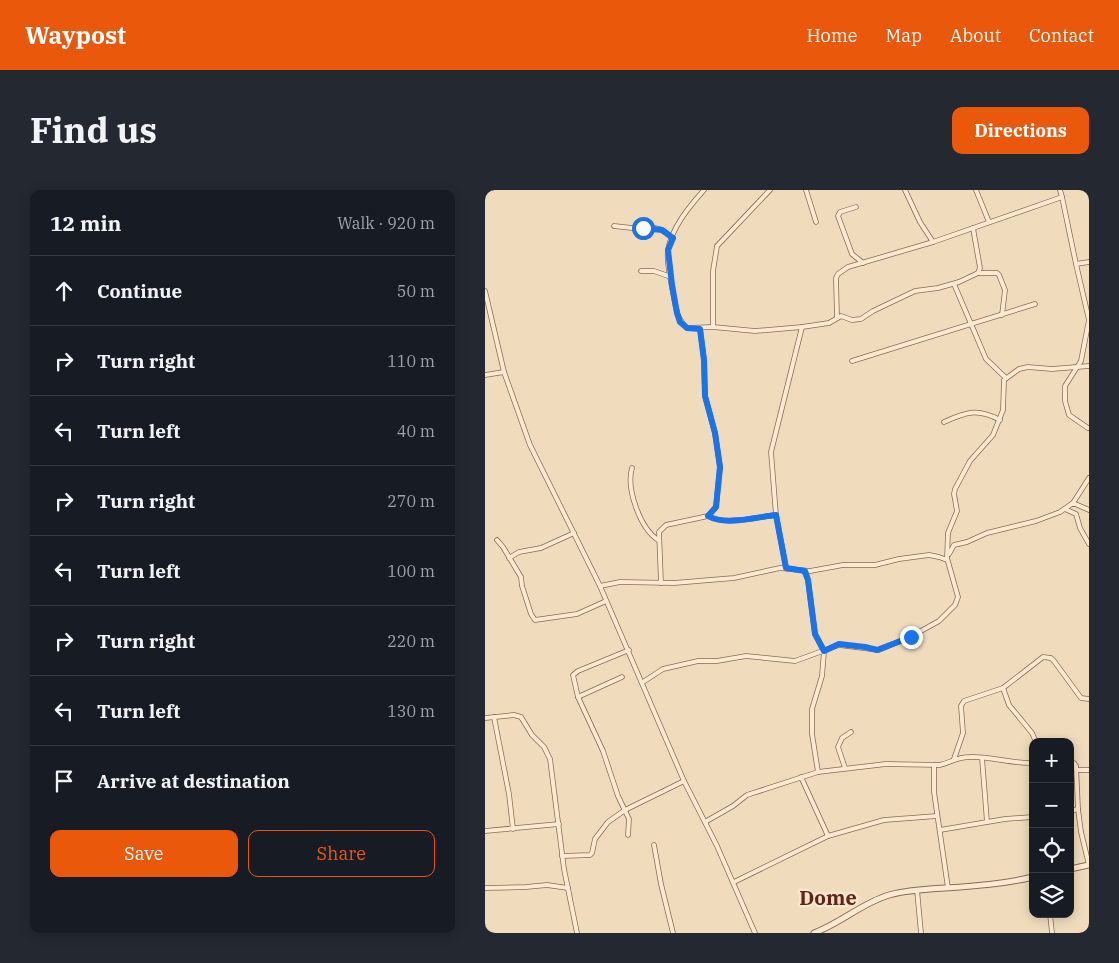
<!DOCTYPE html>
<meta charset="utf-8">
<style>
:root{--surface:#171b24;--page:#242831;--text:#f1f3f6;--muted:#9ea1a6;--line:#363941;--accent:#ea580c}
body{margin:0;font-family:"IBM Plex Serif",serif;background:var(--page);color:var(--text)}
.controls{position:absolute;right:15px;bottom:15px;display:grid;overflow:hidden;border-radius:10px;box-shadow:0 2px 12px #0003}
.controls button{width:45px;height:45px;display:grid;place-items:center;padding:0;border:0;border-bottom:1px solid var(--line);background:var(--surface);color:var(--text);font:25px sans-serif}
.stop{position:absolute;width:15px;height:15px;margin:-11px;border:4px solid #1a73e8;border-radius:50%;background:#fff}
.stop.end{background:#1a73e8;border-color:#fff;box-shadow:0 1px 5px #0008}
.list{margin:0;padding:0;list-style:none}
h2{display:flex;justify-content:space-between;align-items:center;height:65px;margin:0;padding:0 20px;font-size:21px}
h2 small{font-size:16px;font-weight:400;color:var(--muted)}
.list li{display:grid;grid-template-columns:32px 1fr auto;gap:15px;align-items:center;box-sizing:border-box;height:70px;padding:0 20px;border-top:1px solid var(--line)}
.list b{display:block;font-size:19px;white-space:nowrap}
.list em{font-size:16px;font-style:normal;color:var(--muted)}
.actions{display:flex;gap:10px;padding:15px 20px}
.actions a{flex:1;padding:11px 0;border:1px solid var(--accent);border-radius:10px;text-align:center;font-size:18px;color:var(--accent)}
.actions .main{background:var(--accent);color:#fff}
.icon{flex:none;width:28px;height:28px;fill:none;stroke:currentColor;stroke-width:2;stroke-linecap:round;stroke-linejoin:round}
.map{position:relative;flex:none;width:604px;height:743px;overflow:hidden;border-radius:10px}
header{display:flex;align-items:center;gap:30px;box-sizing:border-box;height:70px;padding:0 25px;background:var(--accent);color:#fff}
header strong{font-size:24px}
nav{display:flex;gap:28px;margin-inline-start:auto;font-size:18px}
.intro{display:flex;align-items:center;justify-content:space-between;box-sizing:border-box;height:120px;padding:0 30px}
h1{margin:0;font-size:35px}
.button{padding:12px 22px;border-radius:10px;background:var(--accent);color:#fff;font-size:18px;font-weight:700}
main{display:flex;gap:30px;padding:0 30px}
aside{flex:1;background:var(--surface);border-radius:10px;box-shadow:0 2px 12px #0003}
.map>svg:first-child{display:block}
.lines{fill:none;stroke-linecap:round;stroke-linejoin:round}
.minor-casing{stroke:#896b55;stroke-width:5.5}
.tertiary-casing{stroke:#896b55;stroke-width:7}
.minor{stroke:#fbead0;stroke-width:4}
.tertiary{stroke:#fbead0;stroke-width:5}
.route{stroke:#1a73e8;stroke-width:6}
.labels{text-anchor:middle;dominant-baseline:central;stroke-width:5;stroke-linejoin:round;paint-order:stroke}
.quarter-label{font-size:20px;font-weight:bold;fill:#662118;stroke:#f7e7cc}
</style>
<header>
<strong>Waypost</strong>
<nav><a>Home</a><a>Map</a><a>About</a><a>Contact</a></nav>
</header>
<div class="intro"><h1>Find us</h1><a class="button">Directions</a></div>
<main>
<aside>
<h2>12 min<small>Walk · 920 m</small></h2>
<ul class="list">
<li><svg class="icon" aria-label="ahead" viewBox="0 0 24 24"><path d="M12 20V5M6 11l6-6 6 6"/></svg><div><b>Continue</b></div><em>50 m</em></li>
<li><svg class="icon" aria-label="right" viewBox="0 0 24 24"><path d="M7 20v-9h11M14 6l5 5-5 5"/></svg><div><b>Turn right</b></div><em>110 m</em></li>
<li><svg class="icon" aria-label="left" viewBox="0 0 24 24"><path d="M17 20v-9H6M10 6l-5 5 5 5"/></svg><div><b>Turn left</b></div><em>40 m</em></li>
<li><svg class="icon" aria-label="right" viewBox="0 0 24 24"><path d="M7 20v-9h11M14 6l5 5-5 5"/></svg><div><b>Turn right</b></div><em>270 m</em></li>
<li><svg class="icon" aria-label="left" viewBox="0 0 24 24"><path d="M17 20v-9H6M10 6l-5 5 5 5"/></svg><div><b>Turn left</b></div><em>100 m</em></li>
<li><svg class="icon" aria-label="right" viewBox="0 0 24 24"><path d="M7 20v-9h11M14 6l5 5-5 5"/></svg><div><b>Turn right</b></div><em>220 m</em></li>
<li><svg class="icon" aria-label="left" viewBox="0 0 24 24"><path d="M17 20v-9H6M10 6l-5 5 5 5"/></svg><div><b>Turn left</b></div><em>130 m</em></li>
<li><svg class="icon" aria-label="arrive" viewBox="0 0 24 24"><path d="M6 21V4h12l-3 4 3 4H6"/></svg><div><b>Arrive at destination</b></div></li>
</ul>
<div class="actions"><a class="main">Save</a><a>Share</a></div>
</aside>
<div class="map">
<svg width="604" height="743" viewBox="0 0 604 743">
<rect width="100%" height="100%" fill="#f0dcbd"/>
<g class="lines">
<defs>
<g id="minor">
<path d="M219,0C204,17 187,37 183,60C181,73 186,90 188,103C191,117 191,128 202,138L228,137L270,141L317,137L344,133L356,126L367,130L376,129L388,121L430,101L453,98L474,92L493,83H512L514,85L520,100L517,125"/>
<polyline points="321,0 331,32"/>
<polyline points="420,0 435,32 448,52"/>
<polyline points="491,0 504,32"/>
<polyline points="577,7 591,74 604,72"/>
<polyline points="371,17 355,22 353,26 367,64 378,73"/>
<polyline points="129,36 147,38 170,38 177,40 188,48"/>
<polyline points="488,38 495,78 493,83"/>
<polyline points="591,74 604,130 596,171 580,196 580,211 584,225 603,238"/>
<polyline points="156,81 169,81 186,87"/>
<polyline points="469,94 501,169 521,188"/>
<polyline points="0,101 19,182 45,255 115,396 199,591 232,656 270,743"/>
<polyline points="352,128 351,88 353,84 363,77 448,52 577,7 575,0"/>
<polyline points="228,137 228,81 232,56 285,0"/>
<polyline points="367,171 550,114"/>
<polyline points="0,185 19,182"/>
<path d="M459,232C481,222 492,218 515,230"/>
<path d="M147,278C141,299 155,338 173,350"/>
<polyline points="588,313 604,288"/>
<polyline points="580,319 591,324 595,338 604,354"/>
<path d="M223,326C240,336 272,327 291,325"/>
<polyline points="12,350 18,357 36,387 37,396 46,424 50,430 92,424 121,411"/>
<polyline points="464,364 469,355 482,352 502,343 551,331 575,322 588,313 604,320"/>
<polyline points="24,368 34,362 56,358 89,343"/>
<polyline points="301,378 291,325 286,262 317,137"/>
<polyline points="319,381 323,390 330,444 339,461 337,486 327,519 327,544 333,582"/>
<polyline points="176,393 174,342 181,335 223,326 231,317 235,277 230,243 220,206 219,170 215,139"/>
<polyline points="115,396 135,392 189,393 249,388 295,378 325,381 358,375 390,375 414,369 444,365 454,367 462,370"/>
<polyline points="158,492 178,479 213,471 232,471 261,466 310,471 354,455 394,460 425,447 454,431 470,415 473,407 462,368 463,343 472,321 469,304 470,299 485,271 508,245 518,220 519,190 534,179 543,177 567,179 604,176"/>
<polyline points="518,498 524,515 547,543 551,552"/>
<polyline points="93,507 137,487"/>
<polyline points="9,527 24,604 28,639"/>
<polyline points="0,528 29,525 36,527 47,545 59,557 65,569 79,679 92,743"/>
<polyline points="497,568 502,632"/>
<polyline points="469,569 478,543 476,516 479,511 518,498 558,467 566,468 569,471 596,508 604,509"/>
<polyline points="585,573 589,573 591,576 593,619 596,642 604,675"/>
<polyline points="449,575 449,602 463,698"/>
<polyline points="360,578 353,557 357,548 366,542"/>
<polyline points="592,580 604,580"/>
<polyline points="316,587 343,646"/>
<polyline points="585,621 593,619"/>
<path d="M220,632L248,616L262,605L333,582L401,574L455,575C467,572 472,567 485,567C506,566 527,574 548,573"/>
<polyline points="455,640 520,629 548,627"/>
<polyline points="0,641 74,634"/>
<polyline points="143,645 144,629 133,606 118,561 93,507 88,485 93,481 144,460"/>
<polyline points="169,655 176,694 188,743"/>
<polyline points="77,666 105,665 107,663 110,649 123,632 140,620 199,591"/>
<polyline points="249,692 343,646 399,630 452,626"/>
<polyline points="0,698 41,697 62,695 83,698"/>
<polyline points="432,700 436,743"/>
<polyline points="565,724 567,743"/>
</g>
<g id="tertiary">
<polyline points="585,679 604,675"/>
<path d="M329,743C356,733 377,713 404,705C422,700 442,699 461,698C490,696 519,694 548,687"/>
</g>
</defs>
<use href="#minor" class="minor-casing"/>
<use href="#tertiary" class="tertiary-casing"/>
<use href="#minor" class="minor"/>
<use href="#tertiary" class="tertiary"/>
</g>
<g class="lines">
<path class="route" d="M158,38L177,40L188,48L183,60L187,95L192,123L195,132L202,138L215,139L219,170L220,206L230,243L235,277L231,317L223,326C240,336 272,327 291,325L301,378L320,381L323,390L330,444L339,461L354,454L380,457L392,460L426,447"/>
</g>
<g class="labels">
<g class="quarter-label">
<text x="343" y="707">Dome</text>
</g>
</g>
</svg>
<div class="controls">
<button>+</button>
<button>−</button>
<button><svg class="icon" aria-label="locate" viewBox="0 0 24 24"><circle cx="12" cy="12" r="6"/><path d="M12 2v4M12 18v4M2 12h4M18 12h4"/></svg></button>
<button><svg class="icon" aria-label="layers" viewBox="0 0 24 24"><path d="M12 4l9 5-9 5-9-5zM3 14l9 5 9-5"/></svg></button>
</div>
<div class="stop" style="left:158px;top:38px"></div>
<div class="stop end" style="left:426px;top:447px"></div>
</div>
</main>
